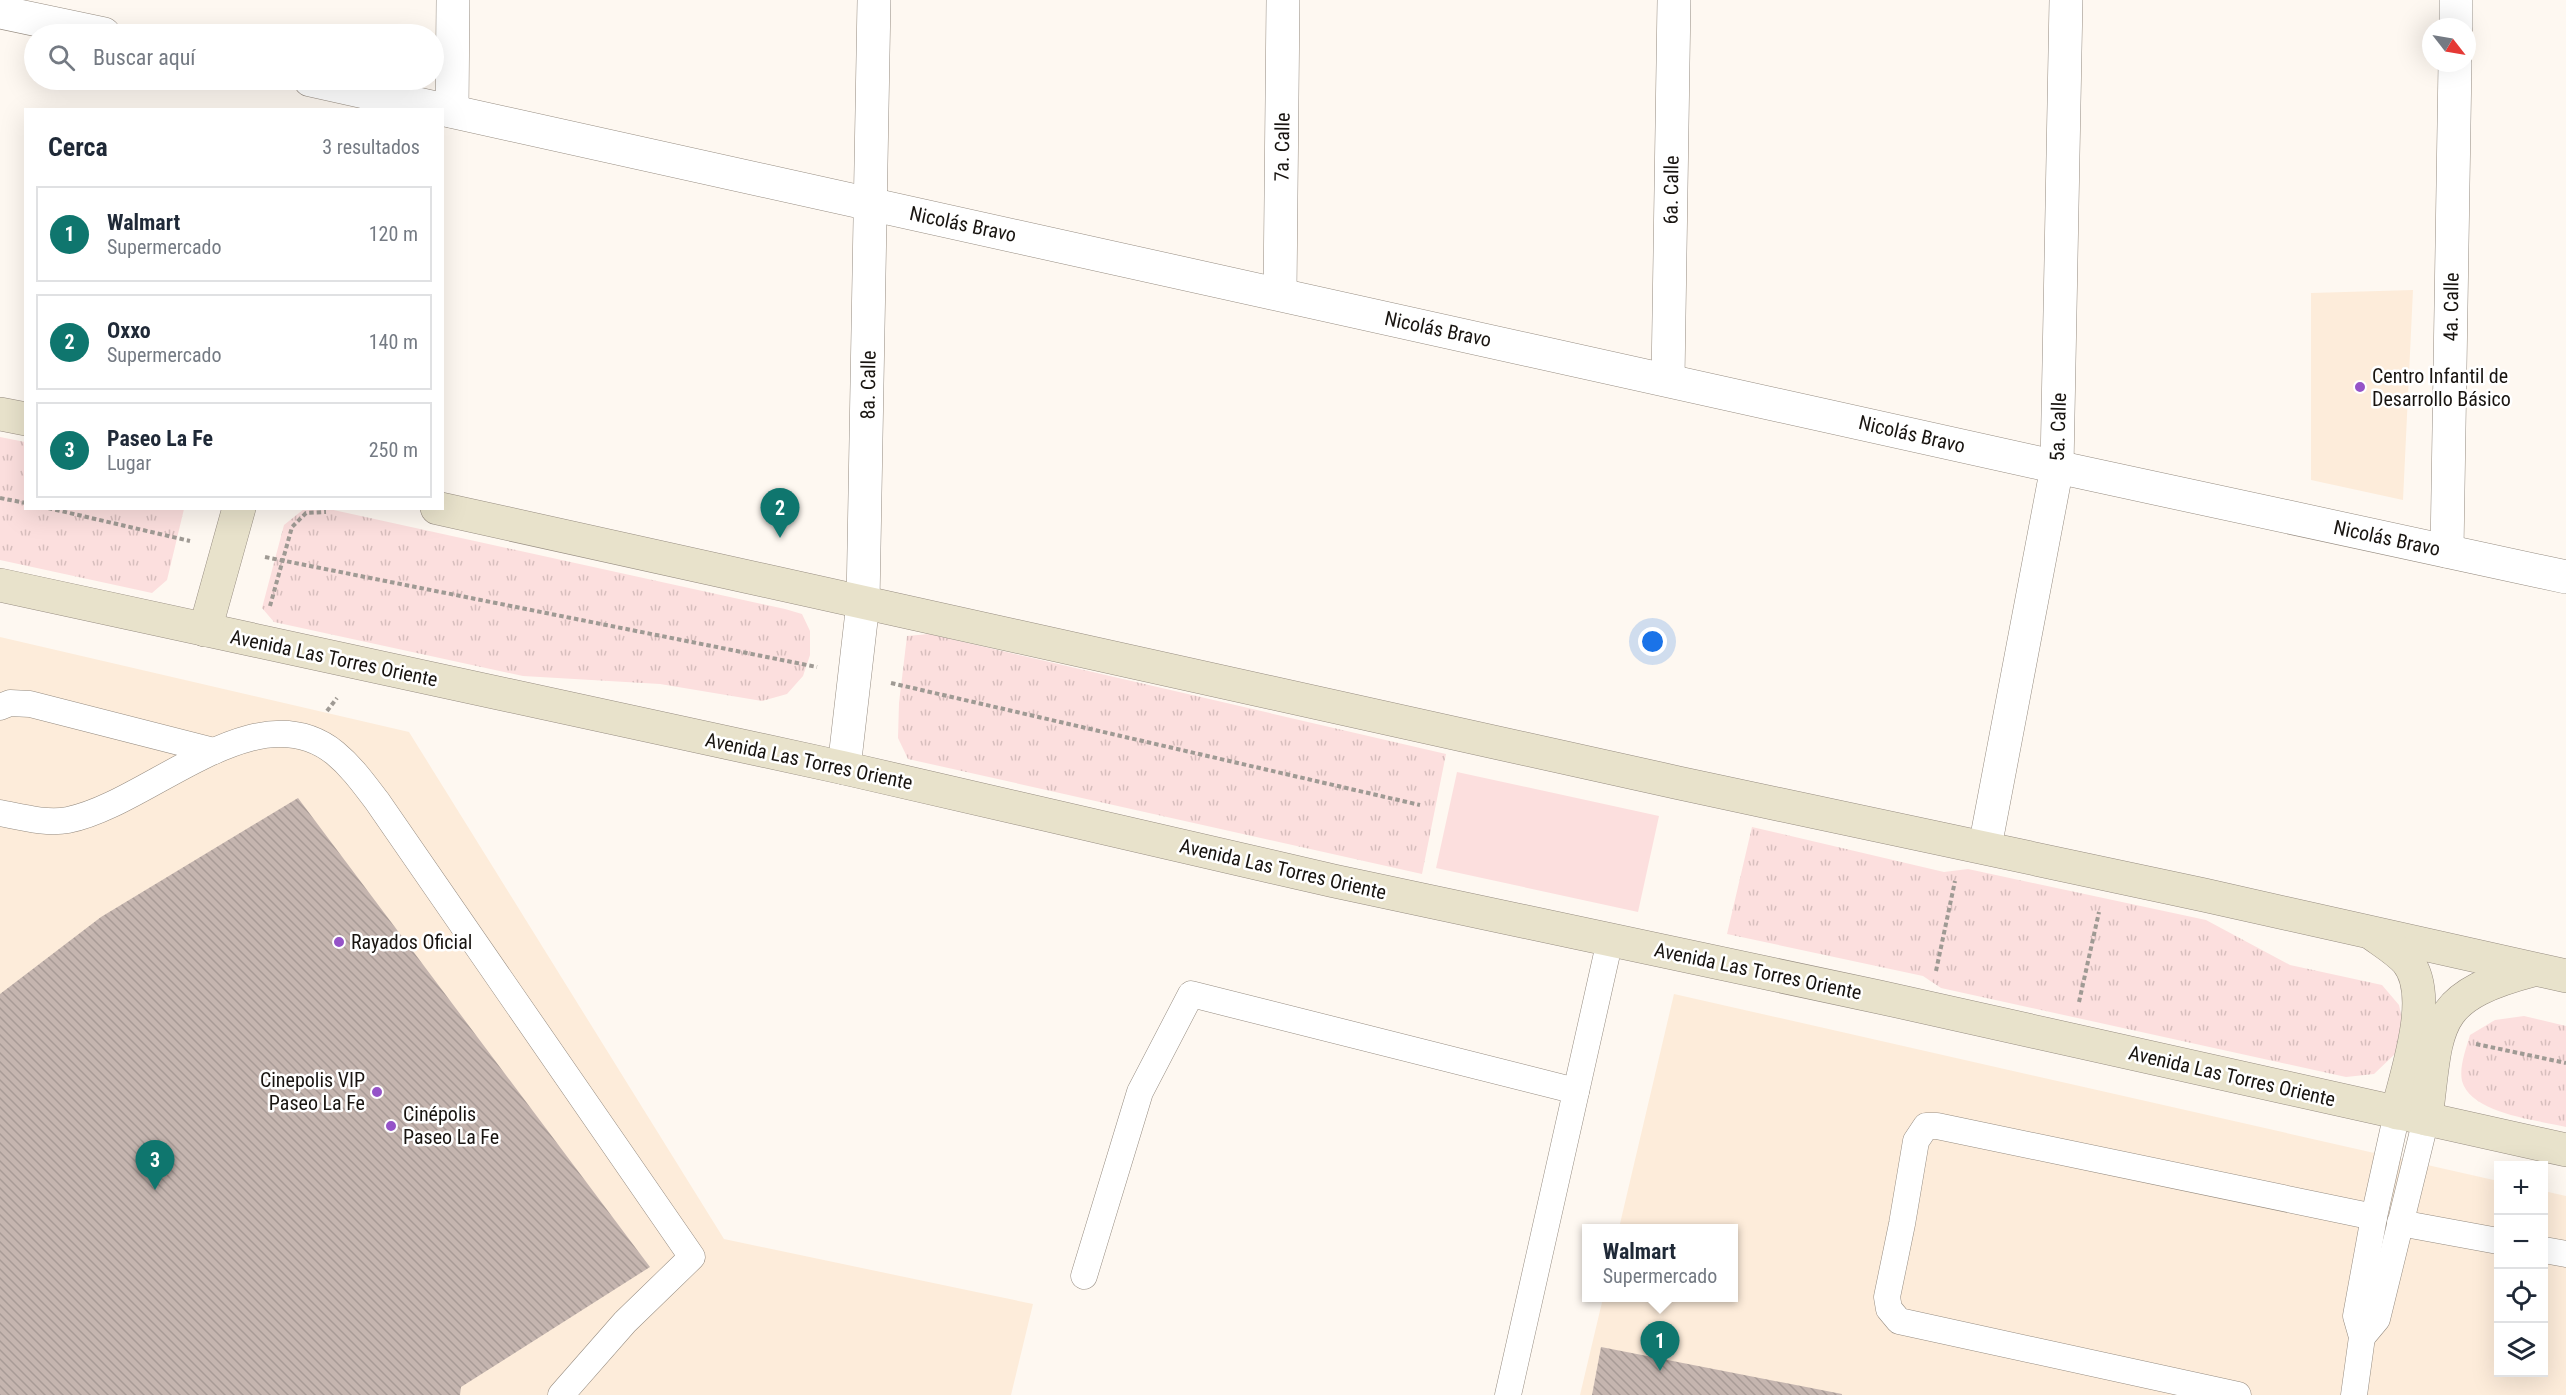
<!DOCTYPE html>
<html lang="es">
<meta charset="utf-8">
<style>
:root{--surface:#fff;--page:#f6f6f7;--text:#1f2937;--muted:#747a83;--line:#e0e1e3;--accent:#0f766e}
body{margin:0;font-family:"Roboto Condensed",sans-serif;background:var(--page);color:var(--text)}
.controls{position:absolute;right:18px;bottom:18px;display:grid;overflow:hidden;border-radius:0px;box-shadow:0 6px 24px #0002}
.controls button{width:54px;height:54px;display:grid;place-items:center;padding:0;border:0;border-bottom:2px solid var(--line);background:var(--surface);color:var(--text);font:30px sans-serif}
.compass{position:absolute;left:2422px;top:18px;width:54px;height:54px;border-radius:50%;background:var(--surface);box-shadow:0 6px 24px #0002;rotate:121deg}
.you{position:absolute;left:1653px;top:642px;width:21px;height:21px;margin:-15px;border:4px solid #fff;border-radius:50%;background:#1a73e8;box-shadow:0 0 0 9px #1a73e833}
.badge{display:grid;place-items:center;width:39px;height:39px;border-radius:50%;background:var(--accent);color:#fff;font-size:20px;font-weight:700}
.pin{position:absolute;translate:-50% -50px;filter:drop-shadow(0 2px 3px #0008)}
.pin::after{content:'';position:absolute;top:32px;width:21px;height:18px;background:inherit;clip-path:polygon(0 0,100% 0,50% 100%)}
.popup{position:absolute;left:1582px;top:1224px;width:156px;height:78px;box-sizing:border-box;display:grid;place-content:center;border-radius:0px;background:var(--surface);filter:drop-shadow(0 2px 4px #0005);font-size:20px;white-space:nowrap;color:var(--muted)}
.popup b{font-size:22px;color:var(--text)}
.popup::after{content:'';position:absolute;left:50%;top:100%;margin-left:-12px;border:12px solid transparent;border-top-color:var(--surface)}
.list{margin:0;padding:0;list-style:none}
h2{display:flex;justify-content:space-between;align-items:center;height:78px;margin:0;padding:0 24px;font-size:26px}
h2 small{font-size:20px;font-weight:400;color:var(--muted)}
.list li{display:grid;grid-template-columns:39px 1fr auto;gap:18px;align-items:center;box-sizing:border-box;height:96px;margin:0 12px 12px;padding:0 12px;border:2px solid var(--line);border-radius:0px}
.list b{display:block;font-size:22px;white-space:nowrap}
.list p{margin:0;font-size:20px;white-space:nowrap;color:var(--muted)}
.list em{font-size:20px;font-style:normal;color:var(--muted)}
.icon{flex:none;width:33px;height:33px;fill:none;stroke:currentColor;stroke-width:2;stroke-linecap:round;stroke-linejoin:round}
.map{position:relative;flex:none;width:2566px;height:1395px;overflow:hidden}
.search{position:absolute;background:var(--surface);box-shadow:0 6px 24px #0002;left:24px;top:24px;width:420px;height:66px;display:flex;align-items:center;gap:15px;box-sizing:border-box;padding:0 21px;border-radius:33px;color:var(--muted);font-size:22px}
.panel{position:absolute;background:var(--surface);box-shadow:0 6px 24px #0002;left:24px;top:108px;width:420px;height:402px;border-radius:0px}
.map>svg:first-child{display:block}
.built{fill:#fdecda}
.grass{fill:url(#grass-tufts)}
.park{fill:#fcdfde}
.building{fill:url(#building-back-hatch)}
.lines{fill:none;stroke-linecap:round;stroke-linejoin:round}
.lane-casing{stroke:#968c81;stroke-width:27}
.street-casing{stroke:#968c81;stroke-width:34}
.secondary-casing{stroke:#968c81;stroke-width:34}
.path{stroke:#9f9a94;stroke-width:4;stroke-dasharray:4.5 3;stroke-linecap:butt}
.lane{stroke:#fff;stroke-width:26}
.street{stroke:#fff;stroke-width:33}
.secondary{stroke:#e8e2cb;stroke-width:33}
.poi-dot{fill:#9553c8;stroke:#fff;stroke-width:2}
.labels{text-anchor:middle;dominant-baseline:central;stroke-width:5;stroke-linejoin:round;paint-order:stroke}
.street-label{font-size:20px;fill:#181410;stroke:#fff}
.poi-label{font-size:20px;fill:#181410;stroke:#fff;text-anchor:start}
</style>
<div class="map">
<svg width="2566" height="1395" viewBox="0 0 2566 1395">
<defs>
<pattern id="grass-tufts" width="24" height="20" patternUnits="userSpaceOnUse" patternTransform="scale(1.5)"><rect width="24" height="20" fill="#fcdfde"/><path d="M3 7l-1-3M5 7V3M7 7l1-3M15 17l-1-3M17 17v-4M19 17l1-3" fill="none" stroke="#d7bebd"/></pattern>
<pattern id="building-back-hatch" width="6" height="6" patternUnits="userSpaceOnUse" patternTransform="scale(1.5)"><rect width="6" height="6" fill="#c5b5af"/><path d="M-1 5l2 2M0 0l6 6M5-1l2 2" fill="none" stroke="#a89b96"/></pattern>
</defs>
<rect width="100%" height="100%" fill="#fef8f1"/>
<g class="built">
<polygon points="2413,290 2403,500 2311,480 2311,293"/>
<polygon points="0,637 409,732 724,1239 1033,1304 1011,1395 0,1395"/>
<polygon points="1674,994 2498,1181 2498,1372 2544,1372 2544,1191 2566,1196 2566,1395 1580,1395 1603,1298 1734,1298 1734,1228 1619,1228"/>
</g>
<g class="grass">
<polygon points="0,437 25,442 26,508 184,509 167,580 152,593 0,560"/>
<polygon points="304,509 329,509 785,609 802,614 810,631 810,655 803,676 787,694 762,701 660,684 523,676 274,622 262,608 284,525"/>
<polygon points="929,634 1446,754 1422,874 908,759 898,738 899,703 907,636"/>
<polygon points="1752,827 1944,872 1968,869 2206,920 2290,965 2382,985 2399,1005 2404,1028 2397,1052 2374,1074 2346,1077 1941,988 1923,976 1727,934"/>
<path d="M2524,1016L2566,1026V1127C2538,1120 2471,1114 2462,1081C2459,1067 2466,1049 2470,1035L2495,1020Z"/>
</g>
<polygon class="park" points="1457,772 1659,816 1638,912 1436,868"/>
<g class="building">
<polygon points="298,798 650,1267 461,1387 460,1395 0,1395 0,994 101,917"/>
<polygon points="1601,1347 1842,1394 1842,1395 1592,1395"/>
</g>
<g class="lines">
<defs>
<g id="lane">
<polyline points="0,707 10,703 30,704 214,751"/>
<path d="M0,813C21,817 46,824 68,820C149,804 256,689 335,753C352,767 364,784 377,801L692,1257L625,1322L561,1395"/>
<polyline points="2400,1223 2498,1241"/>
<polyline points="2544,1250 2566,1254"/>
<polyline points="1084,1276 1140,1092 1191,994 1576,1091"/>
<polyline points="2362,1337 2377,1319 2426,1119"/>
<polyline points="1508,1395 1610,940"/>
<polyline points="2238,1395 1899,1321 1889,1309 1887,1297 1902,1224 1916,1141 1926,1126 1937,1126 2374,1217"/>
<polyline points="2354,1395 2362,1337 2356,1316 2374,1217 2397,1113"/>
</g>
<g id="street">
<polyline points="0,12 104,34"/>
<polyline points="2456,27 2456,0"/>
<polyline points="310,80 2057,467 2566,577"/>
<polyline points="452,111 453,0"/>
<polyline points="1280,294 1283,0"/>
<polyline points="1668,379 1674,0"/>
<polyline points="2447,551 2455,63"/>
<polyline points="844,768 863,603 874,0"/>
<polyline points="1985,847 2057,467 2066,0"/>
</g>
<g id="secondary">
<polyline points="0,414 26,419"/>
<polyline points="437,508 1679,783 2204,895 2566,976"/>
<polyline points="0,585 844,768 1334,881 1879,997 2566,1150"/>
<polyline points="205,630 239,508"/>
<path d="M2374,935C2385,943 2398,951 2407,961C2435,995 2406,1074 2397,1113"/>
<path d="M2426,1119C2438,1024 2430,997 2533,970"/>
</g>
</defs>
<use href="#lane" class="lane-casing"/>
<use href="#street" class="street-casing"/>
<use href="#secondary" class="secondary-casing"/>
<g class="path">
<polyline points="0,498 26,503"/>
<polyline points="48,508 190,541"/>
<polyline points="265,557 817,667"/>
<polyline points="270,606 292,527 306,513 326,512"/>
<polyline points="891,683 1420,805"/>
<polyline points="327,711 337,698"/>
<polyline points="1936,971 1955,881"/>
<polyline points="2079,1002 2099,912"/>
<polyline points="2476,1044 2566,1063"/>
</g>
<use href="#lane" class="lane"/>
<use href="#street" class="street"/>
<use href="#secondary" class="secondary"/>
</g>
<g class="poi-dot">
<circle cx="2360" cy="387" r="6"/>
<circle cx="339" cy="942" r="6"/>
<circle cx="377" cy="1092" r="6"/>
<circle cx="391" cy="1126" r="6"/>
</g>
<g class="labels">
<g class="street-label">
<text transform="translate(1282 147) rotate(-89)">7a. Calle</text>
<text transform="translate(1671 190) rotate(-89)">6a. Calle</text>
<text transform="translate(963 224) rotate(12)">Nicolás Bravo</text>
<text transform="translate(2451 307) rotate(-89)">4a. Calle</text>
<text transform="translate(1438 329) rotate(12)">Nicolás Bravo</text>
<text transform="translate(868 385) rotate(-89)">8a. Calle</text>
<text transform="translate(2058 427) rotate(-88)">5a. Calle</text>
<text transform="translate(1912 434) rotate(13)">Nicolás Bravo</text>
<text transform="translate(2387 538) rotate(12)">Nicolás Bravo</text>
<text transform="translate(334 658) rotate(12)">Avenida Las Torres Oriente</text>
<text transform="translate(809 761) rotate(12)">Avenida Las Torres Oriente</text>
<text transform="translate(1283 869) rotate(13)">Avenida Las Torres Oriente</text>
<text transform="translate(1758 971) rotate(12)">Avenida Las Torres Oriente</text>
<text transform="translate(2232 1076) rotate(13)">Avenida Las Torres Oriente</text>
</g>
<g class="poi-label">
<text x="2372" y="376">Centro Infantil de<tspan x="2372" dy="23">Desarrollo Básico</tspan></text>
<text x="351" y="942">Rayados Oficial</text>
<text x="365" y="1080" text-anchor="end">Cinepolis VIP<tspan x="365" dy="23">Paseo La Fe</tspan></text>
<text x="403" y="1114">Cinépolis<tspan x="403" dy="23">Paseo La Fe</tspan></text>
</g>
</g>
</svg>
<div class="controls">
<button>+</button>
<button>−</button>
<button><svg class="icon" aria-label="locate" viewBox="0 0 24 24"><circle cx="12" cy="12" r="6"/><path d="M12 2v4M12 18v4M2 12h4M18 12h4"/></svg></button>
<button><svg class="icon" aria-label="layers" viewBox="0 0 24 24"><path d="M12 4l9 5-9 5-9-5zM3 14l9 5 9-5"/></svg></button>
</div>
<svg class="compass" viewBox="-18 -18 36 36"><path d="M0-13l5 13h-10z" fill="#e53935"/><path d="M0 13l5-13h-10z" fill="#747a83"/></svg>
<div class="you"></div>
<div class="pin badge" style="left:1660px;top:1371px">1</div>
<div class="popup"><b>Walmart</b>Supermercado</div>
<div class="pin badge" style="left:780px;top:538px">2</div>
<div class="pin badge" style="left:155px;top:1190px">3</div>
<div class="search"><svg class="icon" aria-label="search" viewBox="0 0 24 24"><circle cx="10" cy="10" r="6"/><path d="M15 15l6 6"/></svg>Buscar aquí</div>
<section class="panel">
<h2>Cerca<small>3 resultados</small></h2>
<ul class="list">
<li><span class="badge">1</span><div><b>Walmart</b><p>Supermercado</p></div><em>120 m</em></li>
<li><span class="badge">2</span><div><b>Oxxo</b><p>Supermercado</p></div><em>140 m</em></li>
<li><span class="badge">3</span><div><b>Paseo La Fe</b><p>Lugar</p></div><em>250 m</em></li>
</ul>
</section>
</div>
